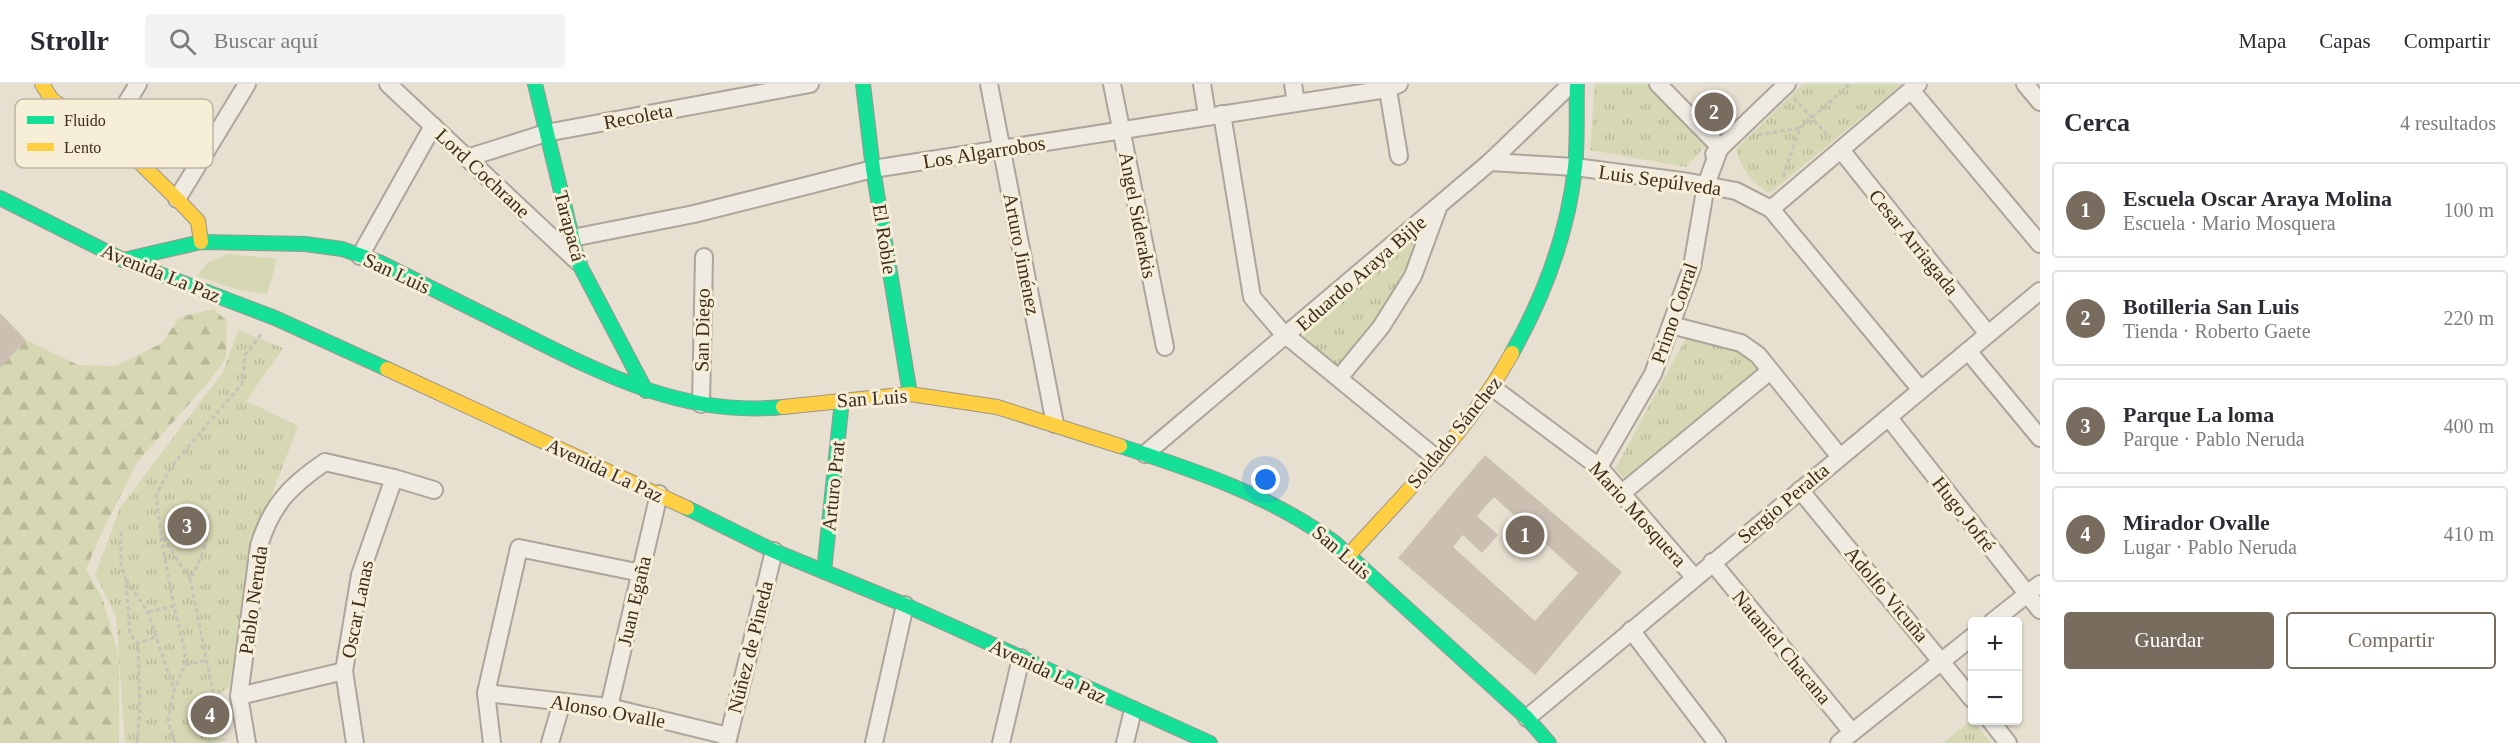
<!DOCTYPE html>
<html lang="es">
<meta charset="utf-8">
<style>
:root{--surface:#fff;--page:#f2f2f3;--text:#2b2b33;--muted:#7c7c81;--line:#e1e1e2;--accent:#786c5e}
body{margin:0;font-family:Georgia,serif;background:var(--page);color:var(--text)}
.controls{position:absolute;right:18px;bottom:18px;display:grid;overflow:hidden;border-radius:6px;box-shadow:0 2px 4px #0004}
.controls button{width:54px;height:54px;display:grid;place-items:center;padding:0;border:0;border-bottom:2px solid var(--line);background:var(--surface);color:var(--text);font:30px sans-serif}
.you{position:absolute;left:1266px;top:396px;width:21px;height:21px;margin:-15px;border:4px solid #fff;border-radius:50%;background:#1a73e8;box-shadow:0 0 0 9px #1a73e833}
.badge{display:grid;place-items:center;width:39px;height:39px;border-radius:50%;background:var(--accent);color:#fff;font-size:20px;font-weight:700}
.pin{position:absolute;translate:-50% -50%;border:3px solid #fff;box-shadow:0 2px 6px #0006}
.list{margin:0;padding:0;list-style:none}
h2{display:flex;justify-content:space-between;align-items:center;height:78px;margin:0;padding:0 24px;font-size:26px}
h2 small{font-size:20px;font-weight:400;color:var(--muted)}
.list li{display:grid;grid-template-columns:39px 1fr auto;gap:18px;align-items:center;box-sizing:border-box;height:96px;margin:0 12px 12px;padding:0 12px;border:2px solid var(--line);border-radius:6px}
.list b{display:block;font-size:22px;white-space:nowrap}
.list p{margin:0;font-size:20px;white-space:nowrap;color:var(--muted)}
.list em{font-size:20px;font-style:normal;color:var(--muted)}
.actions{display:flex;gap:12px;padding:18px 24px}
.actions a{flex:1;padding:14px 0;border:2px solid var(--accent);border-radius:6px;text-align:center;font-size:21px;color:var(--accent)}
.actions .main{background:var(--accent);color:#fff}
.icon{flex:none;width:33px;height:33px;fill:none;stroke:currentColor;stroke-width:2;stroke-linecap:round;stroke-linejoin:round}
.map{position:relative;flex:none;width:2040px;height:659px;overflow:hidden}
header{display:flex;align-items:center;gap:36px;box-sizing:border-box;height:84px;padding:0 30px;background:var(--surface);border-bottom:2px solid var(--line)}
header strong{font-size:28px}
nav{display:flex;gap:33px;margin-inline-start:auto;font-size:21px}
.search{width:420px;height:54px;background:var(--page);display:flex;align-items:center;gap:15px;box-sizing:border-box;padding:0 21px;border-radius:6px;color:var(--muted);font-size:22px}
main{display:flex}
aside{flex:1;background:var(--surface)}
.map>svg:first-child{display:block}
.grass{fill:#d6d7b3}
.forest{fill:url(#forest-firs)}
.park{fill:url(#park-tufts)}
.building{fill:#cbbfb2;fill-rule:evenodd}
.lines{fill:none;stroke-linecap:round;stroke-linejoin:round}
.street-casing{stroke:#ada599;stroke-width:20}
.fast-casing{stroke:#9c958a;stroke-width:16}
.slow-casing{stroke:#9c958a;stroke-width:16}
.path{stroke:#c8c2b9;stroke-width:3;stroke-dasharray:4.5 3;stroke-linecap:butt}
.street{stroke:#efebe3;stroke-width:16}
.fast{stroke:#16e098;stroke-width:14}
.slow{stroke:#ffcf43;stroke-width:14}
.labels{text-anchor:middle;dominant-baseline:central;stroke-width:6;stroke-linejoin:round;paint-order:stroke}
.street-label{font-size:20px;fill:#3d2e20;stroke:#f7eed8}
.key{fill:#f7eed8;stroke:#bfb4a1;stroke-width:1.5}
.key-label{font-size:16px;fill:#3d2e20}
</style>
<header>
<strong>Strollr</strong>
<div class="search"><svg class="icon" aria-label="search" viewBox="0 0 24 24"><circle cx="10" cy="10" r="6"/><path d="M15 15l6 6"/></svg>Buscar aquí</div>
<nav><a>Mapa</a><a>Capas</a><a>Compartir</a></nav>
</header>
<main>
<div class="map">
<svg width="2040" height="659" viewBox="0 0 2040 659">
<defs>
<pattern id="forest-firs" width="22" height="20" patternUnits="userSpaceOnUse" patternTransform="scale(1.5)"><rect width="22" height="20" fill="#d6d7b3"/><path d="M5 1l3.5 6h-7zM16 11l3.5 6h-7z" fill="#b9b99a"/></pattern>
<pattern id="park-tufts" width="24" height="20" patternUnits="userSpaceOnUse" patternTransform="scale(1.5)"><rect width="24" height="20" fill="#d6d7b3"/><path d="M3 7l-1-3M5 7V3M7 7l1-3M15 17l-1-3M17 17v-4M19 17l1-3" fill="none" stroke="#b9b99a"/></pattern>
</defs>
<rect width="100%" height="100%" fill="#e7e0d1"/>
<polygon class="grass" points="228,170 277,175 267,210 236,205 197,192 207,179"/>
<polygon class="forest" points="214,225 227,237 226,274 207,300 138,377 104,444 86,485 103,516 119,573 119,659 0,659 0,283 26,256 78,281 116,282 162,259 180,233"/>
<g class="park">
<polygon points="1595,0 1650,0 1707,60 1686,83 1590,66"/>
<path d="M1803,0H1902L1770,109C1751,99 1741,85 1736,65Z"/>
<polygon points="1425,142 1399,198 1362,256 1339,285 1302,252"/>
<polygon points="238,246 283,264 246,317 298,342 253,460 229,604 207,616 202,635 209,652 230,656 216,659 125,659 116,532 95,491 120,424 223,288"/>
<polygon points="1687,252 1745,268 1760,288 1626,396 1615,385"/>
<polygon points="1972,636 1991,659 1943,659"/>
</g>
<g class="building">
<polygon points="0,229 26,256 0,284"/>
<path d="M1485,371L1622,488L1535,591L1398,474ZM1494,413L1578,489L1535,537L1453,463L1463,451L1482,469L1498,451L1477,432Z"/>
</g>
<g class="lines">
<defs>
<g id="street">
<polyline points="388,0 578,178"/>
<polyline points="989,0 1055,340"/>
<polyline points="1112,0 1165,263"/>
<polyline points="1202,0 1207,31"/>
<polyline points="1293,0 1296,18"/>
<polyline points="1387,0 1399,72"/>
<polyline points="2025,0 2040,18"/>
<polyline points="1911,6 2040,160"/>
<polyline points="1222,30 1252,213 1282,248 1436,374"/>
<polyline points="107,51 138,0"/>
<polyline points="1841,66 1988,250"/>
<polyline points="1714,70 1787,0"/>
<polyline points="467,74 546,49 810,0"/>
<polyline points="1490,78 1575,83 1689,98 1736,107 1771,125 1921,306"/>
<polyline points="177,115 247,0"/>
<polyline points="1771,125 1918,0"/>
<polyline points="572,154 694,130 873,85 1387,5 1399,0"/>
<polyline points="360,172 433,42"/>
<polyline points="1671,241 1741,259 1758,271 1840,373"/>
<polyline points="1968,267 2040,354"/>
<polyline points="1339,294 1381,243 1413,192 1438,124"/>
<polyline points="1493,304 1599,383 1694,493"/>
<polyline points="701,320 704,173"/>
<polyline points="1889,334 2040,526"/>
<polyline points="1145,370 1490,78 1571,0"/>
<polyline points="1599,383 1653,290 1692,183 1706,101 1720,63 1658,0"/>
<polyline points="1800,406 1972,615"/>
<polyline points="1622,409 1770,287"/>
<polyline points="1712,478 1852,648"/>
<polyline points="1992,538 2040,500"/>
<polyline points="1631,546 1717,659"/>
<polyline points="486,609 609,623 728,652"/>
<polyline points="239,612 344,587"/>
<polyline points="609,623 659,410"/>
<polyline points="1527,634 2040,207"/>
<polyline points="1990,636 2008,659"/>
<path d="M247,659L239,612L259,462C271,421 291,401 325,378L394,394L434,406"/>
<polyline points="355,659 344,587 360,491 394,394"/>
<polyline points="492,659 486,609 519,464 641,489"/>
<polyline points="550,659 562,618"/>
<polyline points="727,659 774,467"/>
<polyline points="874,659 905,521"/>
<polyline points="1001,659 1021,574"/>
<polyline points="1125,659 1133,626"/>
<polyline points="1839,659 1972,553"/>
</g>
<g id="fast">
<polyline points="535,0 578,178 646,307"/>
<polyline points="863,0 873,85 910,310"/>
<polyline points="0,114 123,176 275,234 387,285"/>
<path d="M123,176L201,158L305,160L342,165L379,178C427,202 475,226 523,250C606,292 687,333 783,323"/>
<path d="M1512,269C1544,212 1568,149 1575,83C1578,56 1576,27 1577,0"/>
<path d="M1120,362C1194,386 1272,412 1335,459L1527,634L1549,659"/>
<polyline points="687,424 774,467 905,521 1210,659"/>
<polyline points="824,488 842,316"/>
</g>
<g id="slow">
<polyline points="42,0 52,16 107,51 130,69 177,115 198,137 201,158"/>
<polyline points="387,285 687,424"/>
<polyline points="783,323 910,310 997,323 1120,362"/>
<path d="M1348,472C1406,408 1470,345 1512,269"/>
</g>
</defs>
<use href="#street" class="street-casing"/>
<use href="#fast" class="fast-casing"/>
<use href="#slow" class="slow-casing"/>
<g class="path">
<polyline points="1794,14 1830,54"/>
<polyline points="1758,51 1800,44"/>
<polyline points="1783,93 1800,44 1850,0"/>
<path d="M208,431C210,453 201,477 190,495L161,451L156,411L171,383L242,300L245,271L262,249"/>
<polyline points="121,448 121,481 126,496 130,550 138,559"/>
<polyline points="161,453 174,522"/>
<polyline points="190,495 216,622"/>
<polyline points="126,496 148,528 174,606"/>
<polyline points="148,528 174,522 185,569 185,581"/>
<polyline points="137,659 140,627 138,559 156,553"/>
<polyline points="175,659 168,637 174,606 185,581 207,576"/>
</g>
<use href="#street" class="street"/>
<use href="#fast" class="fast"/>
<use href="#slow" class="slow"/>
</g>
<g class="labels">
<g class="street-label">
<text transform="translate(638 32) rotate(-11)">Recoleta</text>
<text transform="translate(984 68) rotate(-9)">Los Algarrobos</text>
<text transform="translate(483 89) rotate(43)">Lord Cochrane</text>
<text transform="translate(1660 96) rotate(8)">Luis Sepúlveda</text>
<text transform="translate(1138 131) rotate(79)">Angel Siderakis</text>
<text transform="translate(570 142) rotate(75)">Tarapacá</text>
<text transform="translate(885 155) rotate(81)">El Roble</text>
<text transform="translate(1914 158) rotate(51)">Cesar Arriagada</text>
<text transform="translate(1022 170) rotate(79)">Arturo Jiménez</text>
<text transform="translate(161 189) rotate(22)">Avenida La Paz</text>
<text transform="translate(397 189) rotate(25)">San Luis</text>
<text transform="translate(1361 189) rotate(-41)">Eduardo Araya Bijle</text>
<text transform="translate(1674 229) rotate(-71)">Primo Corral</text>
<text transform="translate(702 246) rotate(-89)">San Diego</text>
<text transform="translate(872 314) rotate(-4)">San Luis</text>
<text transform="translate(1454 348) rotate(-51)">Soldado Sánchez</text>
<text transform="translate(605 386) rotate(25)">Avenida La Paz</text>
<text transform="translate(833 402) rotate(-84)">Arturo Prat</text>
<text transform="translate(1783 419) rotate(-40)">Sergio Peralta</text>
<text transform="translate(1638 430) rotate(48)">Mario Mosquera</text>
<text transform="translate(1964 430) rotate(52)">Hugo Jofré</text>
<text transform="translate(1342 468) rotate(41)">San Luis</text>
<text transform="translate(1887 510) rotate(50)">Adolfo Vicuña</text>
<text transform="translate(253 516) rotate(-82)">Pablo Neruda</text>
<text transform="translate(634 517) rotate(-77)">Juan Egaña</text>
<text transform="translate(357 525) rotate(-79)">Oscar Lanas</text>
<text transform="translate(750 563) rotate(-76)">Núñez de Pineda</text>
<text transform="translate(1782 563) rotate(50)">Nataniel Chacana</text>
<text transform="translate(1048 587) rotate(25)">Avenida La Paz</text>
<text transform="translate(608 627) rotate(10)">Alonso Ovalle</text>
</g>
</g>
<rect x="15" y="15" width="198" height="69" rx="9" class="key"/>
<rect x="27" y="32" width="27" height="8" fill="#16e098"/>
<rect x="27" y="59" width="27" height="8" fill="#ffcf43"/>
<g class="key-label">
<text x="64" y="42">Fluido</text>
<text x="64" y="69">Lento</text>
</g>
</svg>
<div class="controls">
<button>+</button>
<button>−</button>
</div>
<div class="you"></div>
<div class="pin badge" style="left:1525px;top:451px">1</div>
<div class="pin badge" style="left:1714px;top:28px">2</div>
<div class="pin badge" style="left:187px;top:442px">3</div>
<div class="pin badge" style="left:210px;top:631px">4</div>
</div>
<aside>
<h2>Cerca<small>4 resultados</small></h2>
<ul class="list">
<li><span class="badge">1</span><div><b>Escuela Oscar Araya Molina</b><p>Escuela · Mario Mosquera</p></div><em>100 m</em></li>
<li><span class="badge">2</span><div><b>Botilleria San Luis</b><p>Tienda · Roberto Gaete</p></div><em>220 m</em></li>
<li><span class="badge">3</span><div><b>Parque La loma</b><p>Parque · Pablo Neruda</p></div><em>400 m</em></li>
<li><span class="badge">4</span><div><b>Mirador Ovalle</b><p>Lugar · Pablo Neruda</p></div><em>410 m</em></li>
</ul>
<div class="actions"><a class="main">Guardar</a><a>Compartir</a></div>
</aside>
</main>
